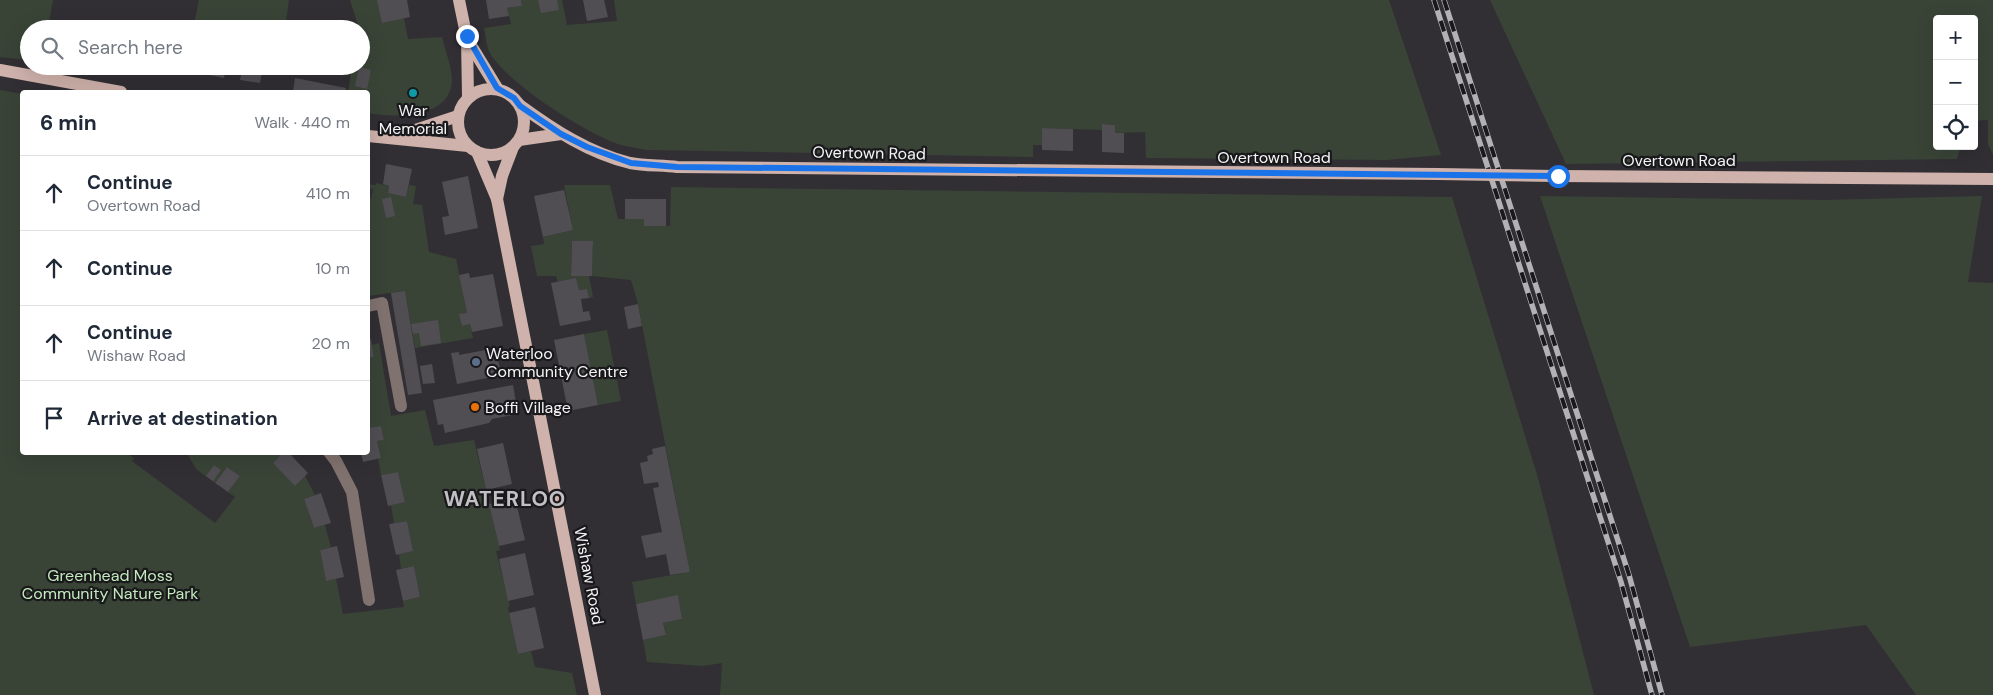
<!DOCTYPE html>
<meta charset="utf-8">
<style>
:root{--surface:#fff;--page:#f6f6f7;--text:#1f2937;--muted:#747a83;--line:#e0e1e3}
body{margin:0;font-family:"DM Sans",sans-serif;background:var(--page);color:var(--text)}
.controls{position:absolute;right:15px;top:15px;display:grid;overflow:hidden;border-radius:5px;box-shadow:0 5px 20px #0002}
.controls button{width:45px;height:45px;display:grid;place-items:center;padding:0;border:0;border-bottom:1px solid var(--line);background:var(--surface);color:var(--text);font:25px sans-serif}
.stop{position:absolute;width:15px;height:15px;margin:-11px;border:4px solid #1a73e8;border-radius:50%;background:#fff}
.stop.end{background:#1a73e8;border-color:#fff;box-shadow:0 1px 5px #0008}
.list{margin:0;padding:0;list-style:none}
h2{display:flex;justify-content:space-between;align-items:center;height:65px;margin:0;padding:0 20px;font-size:21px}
h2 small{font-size:16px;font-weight:400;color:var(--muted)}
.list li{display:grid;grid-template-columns:32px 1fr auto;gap:15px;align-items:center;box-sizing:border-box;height:75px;padding:0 20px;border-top:1px solid var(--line)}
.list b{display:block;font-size:19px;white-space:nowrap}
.list p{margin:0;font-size:16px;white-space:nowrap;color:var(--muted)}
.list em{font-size:16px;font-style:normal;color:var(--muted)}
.icon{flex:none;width:28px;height:28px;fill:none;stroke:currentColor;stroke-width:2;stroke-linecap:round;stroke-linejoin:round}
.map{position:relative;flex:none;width:1993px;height:695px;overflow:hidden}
.search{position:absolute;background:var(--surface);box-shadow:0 5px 20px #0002;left:20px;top:20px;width:350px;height:55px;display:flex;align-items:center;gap:12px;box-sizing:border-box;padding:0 18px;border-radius:28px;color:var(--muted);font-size:19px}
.panel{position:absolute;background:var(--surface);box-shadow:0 5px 20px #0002;left:20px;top:90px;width:350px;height:365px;border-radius:5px}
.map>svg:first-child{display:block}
.green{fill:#394437}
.building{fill:#504e53}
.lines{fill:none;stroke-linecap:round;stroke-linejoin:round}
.minor{stroke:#80726e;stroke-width:12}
.primary{stroke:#cfb2ab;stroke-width:12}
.rail-casing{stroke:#b2b1b4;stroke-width:5.5}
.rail{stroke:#19181a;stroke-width:4;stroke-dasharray:11;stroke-linecap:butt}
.primary-bridge{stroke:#cfb2ab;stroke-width:12}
.route{stroke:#1a73e8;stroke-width:6}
.culture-dot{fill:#0f9aa8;stroke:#19181a;stroke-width:2}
.service-dot{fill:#5c6f8a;stroke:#19181a;stroke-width:2}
.food-dot{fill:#e8710a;stroke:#19181a;stroke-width:2}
.labels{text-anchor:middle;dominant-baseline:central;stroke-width:4.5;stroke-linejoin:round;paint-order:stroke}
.poi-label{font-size:16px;fill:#f4f3f6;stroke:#19181a;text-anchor:start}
.street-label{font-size:16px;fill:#f4f3f6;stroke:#19181a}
.park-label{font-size:16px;fill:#c3eabe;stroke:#19181a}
.district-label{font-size:21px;font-weight:bold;letter-spacing:1px;fill:#c2bfc5;stroke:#19181a}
</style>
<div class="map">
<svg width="1993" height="695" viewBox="0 0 1993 695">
<rect width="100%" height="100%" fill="#322f34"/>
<g class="green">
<polygon points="0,0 53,0 48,29 29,29 28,60 0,57"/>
<polygon points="199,0 289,0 285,29 193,29"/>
<path d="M350,0H377L404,18L408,39L442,37C445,50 451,65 452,78C453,119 395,118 368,113V92H348L352,66H361V29H357L358,25Z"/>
<path d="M521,0H562L567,25L617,21L614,0H1389L1441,155L1387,160L1146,158L1145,132L1115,133V125L1103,124L1102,130L1043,128L1042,145H1033V157L647,150C638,148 629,147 621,145C588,135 503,81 489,51C486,44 486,35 484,28L511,24L507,8L522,6Z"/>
<polygon points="1490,0 1993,0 1993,155 1988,144 1988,120 1974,121 1974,19 1937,19 1937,146 1961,146 1957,159 1566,164"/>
<polygon points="0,90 22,94 22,121 20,139 22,139 22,452 126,453 134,458 132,461 215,523 235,497 228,492 240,476 227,467 215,483 196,469 188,455 190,453 282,453 283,454 273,463 305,476 315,495 304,499 314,528 325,525 331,547 320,550 326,580 336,579 343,614 404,607 403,601 420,597 414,566 401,569 399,554 413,551 407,521 394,523 391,505 405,502 398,472 381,475 378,459 381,458 377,441 384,440 381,426 368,428 368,358 374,357 372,345 379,343 391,416 425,410 434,446 474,440 499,546 500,550 496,551 510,606 508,607 509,613 518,654 531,651 535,667 572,673 577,695 0,695"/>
<polygon points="376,183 389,186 388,193 406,197 409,185 416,186 413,204 422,205 429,252 456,259 467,313 460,315 462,326 470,324 473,338 415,348 405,291 368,296 368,198 371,199 373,189 368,188 368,184 376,185"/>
<polygon points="564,185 610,185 618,219 644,219 644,226 670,226 671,187 1452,197 1538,478 1594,695 720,695 722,663 703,666 647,662 643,640 666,635 663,623 682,619 678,596 636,604 632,582 690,572 638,304 631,280 592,276 593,241 572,241 571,275 589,276 593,297 589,298 587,289 579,290 576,278 558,282 556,276 537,276 531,246 544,244 543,237 573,230"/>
<polygon points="1540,196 1824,200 1982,196 1968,282 1993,283 1993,695 1916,695 1866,625 1690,647"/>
<polygon points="607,330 621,401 598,405 584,334"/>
</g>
<g class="building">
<polygon points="377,0 407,0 410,17 382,23"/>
<polygon points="486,0 521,0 522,6 507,8 509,16 489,19"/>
<polygon points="538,0 557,0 559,10 541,13"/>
<polygon points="583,0 604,0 608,17 587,21"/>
<polygon points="200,66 226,66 224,78 199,73"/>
<polygon points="243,66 263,66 260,83 240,80"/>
<polygon points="359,67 371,70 367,89 355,86"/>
<polygon points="295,78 346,88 345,92 293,92"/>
<polygon points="1102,124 1115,125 1115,133 1124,133 1124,153 1102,152"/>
<polygon points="1042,128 1073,129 1073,151 1042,150"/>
<polygon points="386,164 412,169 406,197 388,193 389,186 383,184"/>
<polygon points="468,176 478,228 445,235 442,217 449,216 442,182"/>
<polygon points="564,190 573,230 543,237 534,196"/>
<polygon points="391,197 395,216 386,218 382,199"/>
<polygon points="625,199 666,199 666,226 644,226 644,219 625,219"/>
<polygon points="572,241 593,241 592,276 571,276"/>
<polygon points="469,273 470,278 493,274 503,326 472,332 470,324 462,326 459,314 467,313 459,275"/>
<polygon points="576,278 579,290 587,289 589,298 581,299 583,312 589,311 591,320 560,326 551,283"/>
<polygon points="405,291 422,393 408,395 391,293"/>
<polygon points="638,304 642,326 628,329 624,307"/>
<polygon points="438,320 441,343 421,346 419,333 413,334 411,324"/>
<polygon points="584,334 598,405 568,411 554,340"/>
<polygon points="371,339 374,357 368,358 368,340"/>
<polygon points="491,349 492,355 497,354 500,369 495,370 497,376 457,384 451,353 459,352 459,355"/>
<polygon points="432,364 435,383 423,384 420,366"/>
<polygon points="513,385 518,414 492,419 489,423 445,433 443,424 438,425 433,400"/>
<polygon points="381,426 384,440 377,441 381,458 363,462 361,452 368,452 368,428"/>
<polygon points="503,443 512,484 486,490 477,449"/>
<polygon points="665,446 690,572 670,575 666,554 646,558 641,536 662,532 653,488 659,487 658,482 644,484 640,463 648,461 647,456 653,454 652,449"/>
<polygon points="284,452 288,452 308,473 295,486 273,463"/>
<polygon points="214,465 221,470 213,481 206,476"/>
<polygon points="227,467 240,476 228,492 215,483"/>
<polygon points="398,472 405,502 388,506 381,475"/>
<polygon points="321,493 331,523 314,528 304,499"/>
<polygon points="515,498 525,540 499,546 489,504"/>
<polygon points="407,521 413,551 396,555 389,524"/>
<polygon points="337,546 344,577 326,581 320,550"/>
<polygon points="525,553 534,595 508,601 499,559"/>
<polygon points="414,566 420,597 403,601 396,570"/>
<polygon points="678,595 682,619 663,623 666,635 643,640 636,604"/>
<polygon points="535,607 544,648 518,654 509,613"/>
</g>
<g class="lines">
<g class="minor">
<polyline points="368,306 382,303 401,406"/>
<polyline points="329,452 336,461 352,492 369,600"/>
</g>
<g class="primary">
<polyline points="459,0 467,39 468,97"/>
<polyline points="467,39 497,88"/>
<polyline points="0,70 121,92"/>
<circle cx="491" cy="122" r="33"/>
<path d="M521,106C554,130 589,153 630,163C645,166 662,165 677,167L1438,174"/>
<polyline points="368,136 468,146"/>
<polyline points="394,137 458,116"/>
<polyline points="519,140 561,134"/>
<polyline points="477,152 497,199 595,695"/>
<polyline points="1555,176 1993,179"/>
<polyline points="497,199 502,176 513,147"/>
</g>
<defs>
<g id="rail">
<polyline points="1434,0 1621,582 1652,695"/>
<polyline points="1444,0 1629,575 1662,695"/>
</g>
</defs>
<use href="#rail" class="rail-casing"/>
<use href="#rail" class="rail"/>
<polyline class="primary-bridge" points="1438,174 1555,176"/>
</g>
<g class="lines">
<polyline class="route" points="467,36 497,88 514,98 520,106 561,134 587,147 631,163 677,167 1558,176"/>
</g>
<circle class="culture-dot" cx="413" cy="93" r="5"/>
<circle class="service-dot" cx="476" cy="362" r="5"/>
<circle class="food-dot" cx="475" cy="407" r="5"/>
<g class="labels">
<g class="poi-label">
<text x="413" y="110" text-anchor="middle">War<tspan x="413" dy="18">Memorial</tspan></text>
<text x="486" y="353">Waterloo<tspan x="486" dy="18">Community Centre</tspan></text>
<text x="485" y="407">Boffi Village</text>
</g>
<g class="street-label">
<text transform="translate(869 153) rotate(1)">Overtown Road</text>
<text x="1274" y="157">Overtown Road</text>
<text x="1679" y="160">Overtown Road</text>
<text transform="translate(589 576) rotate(79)">Wishaw Road</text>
</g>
<g class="park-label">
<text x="110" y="575">Greenhead Moss<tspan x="110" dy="18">Community Nature Park</tspan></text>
</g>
<g class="district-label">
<text x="505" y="499">WATERLOO</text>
</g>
</g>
</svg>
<div class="controls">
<button>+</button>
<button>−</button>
<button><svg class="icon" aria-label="locate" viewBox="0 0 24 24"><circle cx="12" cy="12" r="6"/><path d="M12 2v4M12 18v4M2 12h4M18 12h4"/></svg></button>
</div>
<div class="stop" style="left:1558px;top:176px"></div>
<div class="stop end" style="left:467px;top:36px"></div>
<div class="search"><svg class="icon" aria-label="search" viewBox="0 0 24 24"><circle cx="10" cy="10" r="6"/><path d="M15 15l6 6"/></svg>Search here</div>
<section class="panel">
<h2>6 min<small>Walk · 440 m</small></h2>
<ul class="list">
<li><svg class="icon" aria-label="ahead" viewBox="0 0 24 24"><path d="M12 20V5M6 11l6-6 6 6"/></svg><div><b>Continue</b><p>Overtown Road</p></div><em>410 m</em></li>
<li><svg class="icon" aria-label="ahead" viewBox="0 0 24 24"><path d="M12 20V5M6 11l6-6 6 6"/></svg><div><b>Continue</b></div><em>10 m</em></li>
<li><svg class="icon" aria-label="ahead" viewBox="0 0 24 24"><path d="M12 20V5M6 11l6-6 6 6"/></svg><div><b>Continue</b><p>Wishaw Road</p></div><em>20 m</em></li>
<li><svg class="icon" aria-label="arrive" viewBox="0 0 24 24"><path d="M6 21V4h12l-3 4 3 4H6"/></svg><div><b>Arrive at destination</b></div></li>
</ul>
</section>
</div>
